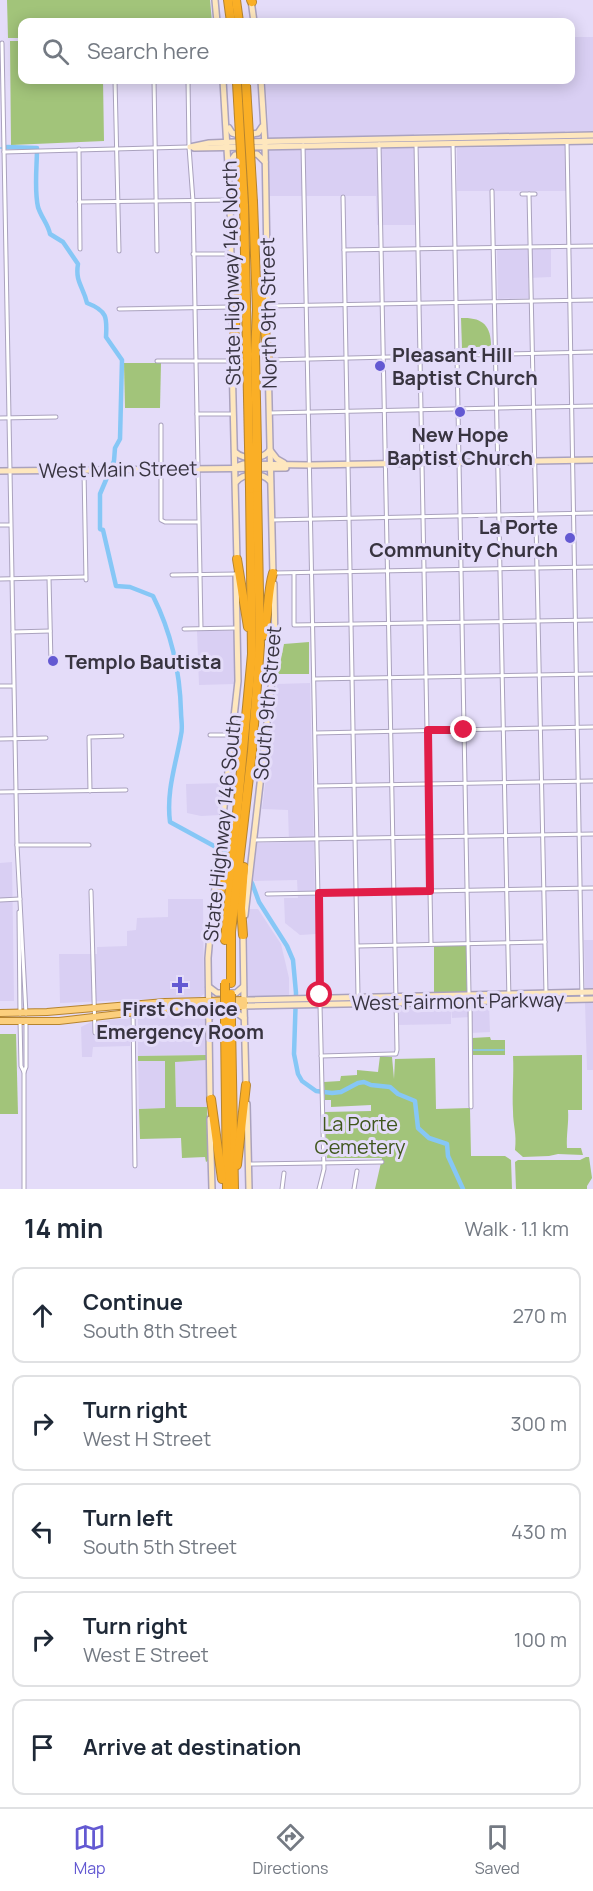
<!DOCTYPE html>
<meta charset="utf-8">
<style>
:root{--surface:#fff;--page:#f2f2f3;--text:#1f2937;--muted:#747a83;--line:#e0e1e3;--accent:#6359d2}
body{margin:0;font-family:Manrope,sans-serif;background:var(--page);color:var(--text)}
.stop{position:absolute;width:18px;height:18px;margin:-14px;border:4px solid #e11d48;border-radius:50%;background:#fff}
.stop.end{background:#e11d48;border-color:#fff;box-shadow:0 2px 6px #0008}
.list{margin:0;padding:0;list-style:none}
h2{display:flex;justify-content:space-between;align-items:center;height:78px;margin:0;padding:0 24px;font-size:26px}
h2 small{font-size:20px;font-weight:400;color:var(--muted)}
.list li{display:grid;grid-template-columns:39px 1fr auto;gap:18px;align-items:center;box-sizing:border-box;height:96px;margin:0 12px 12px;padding:0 12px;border:2px solid var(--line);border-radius:12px}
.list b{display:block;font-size:22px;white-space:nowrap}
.list p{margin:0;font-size:20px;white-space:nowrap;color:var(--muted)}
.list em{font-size:20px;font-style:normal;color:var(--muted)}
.icon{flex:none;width:33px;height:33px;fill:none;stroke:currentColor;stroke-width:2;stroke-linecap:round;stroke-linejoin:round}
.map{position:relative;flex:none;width:593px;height:1189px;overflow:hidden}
.search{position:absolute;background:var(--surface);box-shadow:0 3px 15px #0003;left:18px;right:18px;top:18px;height:66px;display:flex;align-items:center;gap:15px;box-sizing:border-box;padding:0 21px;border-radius:12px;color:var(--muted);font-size:22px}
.sheet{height:618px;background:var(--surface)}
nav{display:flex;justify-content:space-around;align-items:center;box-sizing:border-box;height:84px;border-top:2px solid var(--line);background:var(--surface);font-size:16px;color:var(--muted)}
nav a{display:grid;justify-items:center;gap:3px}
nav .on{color:var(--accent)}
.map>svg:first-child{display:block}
.built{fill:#d9cff3}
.green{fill:#a2c47a}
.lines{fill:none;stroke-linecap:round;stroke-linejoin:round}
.stream{stroke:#86c7f6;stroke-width:1.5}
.river{stroke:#86c7f6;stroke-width:4.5}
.street-casing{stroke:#aaa2be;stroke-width:5}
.secondary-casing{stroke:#aaa2be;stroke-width:8}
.primary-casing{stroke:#b6842f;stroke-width:8}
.highway-casing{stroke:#b6842f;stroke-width:10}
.street{stroke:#fff;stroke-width:3}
.secondary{stroke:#fee7be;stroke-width:5}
.primary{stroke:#fccf7d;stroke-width:6}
.highway{stroke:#faaf26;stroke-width:8}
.highway-bridge-casing{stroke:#b6842f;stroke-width:10;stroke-linecap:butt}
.highway-bridge{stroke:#faaf26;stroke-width:8}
.route{stroke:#e11d48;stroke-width:8}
.poi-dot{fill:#6359d2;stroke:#e4dcf9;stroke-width:2}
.labels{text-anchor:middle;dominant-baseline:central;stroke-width:6;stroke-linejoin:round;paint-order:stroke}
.street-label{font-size:20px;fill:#383440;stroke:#e4dcf9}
.poi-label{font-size:20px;font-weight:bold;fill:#383440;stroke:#e4dcf9;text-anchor:start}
.park-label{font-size:20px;fill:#3f561c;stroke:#e4dcf9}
</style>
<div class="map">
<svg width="593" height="1189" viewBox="0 0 593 1189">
<rect width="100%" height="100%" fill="#e4dcf9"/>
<g class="built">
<polygon points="571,37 593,37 593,131 565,131 567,191 457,191 457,148 497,147 497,132 414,134 416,225 377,225 376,196 268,196 268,119 265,80 570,80"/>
<polygon points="551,249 551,277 528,278 529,298 498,299 497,250"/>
<polygon points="197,631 234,631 235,684 199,685"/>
<polygon points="310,683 316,934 300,935 285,923 284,898 298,898 297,880 253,881 257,843 289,842 288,810 262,809 277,684"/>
<polygon points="224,783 221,815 201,816 187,813 186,784"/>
<polygon points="12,862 14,1001 0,1001 0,863"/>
<polygon points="168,899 203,899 204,994 200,997 60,1003 59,954 97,954 97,947 127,946 127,931 136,930 137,918 168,917"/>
<polygon points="248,909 258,909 281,944 289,978 289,996 251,997 248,995 247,927"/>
<polygon points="584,940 593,940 593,989 585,989"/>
<polygon points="593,1002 593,1070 587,1070 585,1002"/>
<polygon points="397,1004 489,1004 490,1032 471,1033 471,1017 452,1018 451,1007 451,1024 397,1025"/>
<polygon points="205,1011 206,1055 138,1056 138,1017"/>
<polygon points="130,1018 130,1046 93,1047 92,1057 82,1057 81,1027 91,1022"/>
<polygon points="206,1060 207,1107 176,1107 175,1061"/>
<polygon points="138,1061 165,1061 165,1108 139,1109"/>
</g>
<g class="green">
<polygon points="7,0 210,0 212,22 22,22 22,38 8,38"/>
<polygon points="10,41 22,41 22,80 103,80 104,141 11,145"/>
<path d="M461,318C482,317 491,325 491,346L462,348Z"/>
<polygon points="124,363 161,363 160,408 125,408"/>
<polygon points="309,642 309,674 278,674 284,644"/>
<polygon points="434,946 466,946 467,992 434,992"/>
<polygon points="0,1034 16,1034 18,1114 0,1114"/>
<polygon points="490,1037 491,1040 505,1040 505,1055 472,1055 472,1038"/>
<polygon points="206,1055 206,1060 175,1062 176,1107 207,1107 209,1160 206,1162 205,1157 182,1158 181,1138 140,1139 139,1109 165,1108 165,1061 138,1061 138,1056"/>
<path d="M582,1055V1110H568C569,1123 566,1135 567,1148H581L583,1155L558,1154L549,1156L523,1157L515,1150C517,1133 513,1126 513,1111C512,1092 514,1075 513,1056Z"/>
<polygon points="380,1056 392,1057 394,1079 395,1059 435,1058 436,1109 470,1108 471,1156 505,1156 511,1160 512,1189 375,1189 382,1158 327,1158 325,1112 371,1111 371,1105 331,1107 331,1100 325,1100 324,1082 340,1081 341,1076 357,1075 357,1070 378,1072"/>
<polygon points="586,1157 589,1157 592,1178 587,1186 587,1189 516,1189 515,1162 518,1160 580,1160"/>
</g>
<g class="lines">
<g class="stream">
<polyline points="0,148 2,148"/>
<polyline points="473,1050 504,1050"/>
</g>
<g class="river">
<path d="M7,147L37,148C37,167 34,189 38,207C41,217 48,224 50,234L63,242L78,264C75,282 83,286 87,303C108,311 107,318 106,337L122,360L120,439L115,448L114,461L100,494V529L103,530L116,586L130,587L153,596C171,632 180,671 181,712C181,719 183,728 181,735C176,764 166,791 170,822L225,852L231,860"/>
<polyline points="247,880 252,883 259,902 287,946 293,960 296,993 294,1054 298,1074 302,1081 316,1091 332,1093 341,1092 358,1083 364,1082 371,1085 390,1087 398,1094 415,1101 418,1128 429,1138 447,1144 448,1156 463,1189"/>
</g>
<defs>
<g id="street">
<polyline points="2,43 17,845 26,1014"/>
<polyline points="115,80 119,251"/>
<polyline points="154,80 157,251"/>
<polyline points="188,80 189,147 193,201 201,628"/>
<polyline points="567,141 582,999"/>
<polyline points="453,143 469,994"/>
<polyline points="416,144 431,944"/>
<polyline points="303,145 320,999"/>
<polyline points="79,149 80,249"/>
<polyline points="4,152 188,147"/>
<polyline points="492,191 509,1000"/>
<polyline points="522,194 535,194"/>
<polyline points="529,194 546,993"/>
<polyline points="343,197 358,996"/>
<polyline points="79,202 230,200"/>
<polyline points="344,250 593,246"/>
<polyline points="193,254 230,254"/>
<polyline points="269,306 593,300"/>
<polyline points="119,309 231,307"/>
<polyline points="270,360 593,352"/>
<polyline points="157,361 230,361"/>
<polyline points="269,413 593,406"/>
<polyline points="197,414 233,414"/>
<polyline points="0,418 56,417"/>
<polyline points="161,425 161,520 165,522 198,522"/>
<polyline points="84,471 86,580"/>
<polyline points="272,520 593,513"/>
<polyline points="0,525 10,525"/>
<polyline points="275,573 593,567"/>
<polyline points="294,573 294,625 593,620"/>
<polyline points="172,575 236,574"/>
<polyline points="49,578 51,663"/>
<polyline points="0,579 85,577"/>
<polyline points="184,629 236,628"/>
<polyline points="13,632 50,631"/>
<polyline points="314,679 593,674"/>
<polyline points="0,686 13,686"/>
<polyline points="316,733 593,727"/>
<polyline points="210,735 231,735"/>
<polyline points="0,739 46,738"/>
<polyline points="316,786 593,781"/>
<polyline points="90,791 89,737 122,736"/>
<polyline points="0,792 126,790"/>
<polyline points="253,840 593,834"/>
<polyline points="17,845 89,845"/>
<polyline points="91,891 95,1033"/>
<polyline points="267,894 593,888"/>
<polyline points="0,900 20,899"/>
<polyline points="19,912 20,1014"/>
<polyline points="358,946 545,942"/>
<polyline points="470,1001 471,1107"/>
<polyline points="133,1012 135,1166"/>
<polyline points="20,1020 21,1066 24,1072"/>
<polyline points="321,1056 393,1054 396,1054 397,1050 379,144"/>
<polyline points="249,1164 382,1162"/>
<polyline points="24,1189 24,1072 26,1067 26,1020"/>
<polyline points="282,1189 284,1173"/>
<polyline points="319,1189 324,1169 320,1005"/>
<polyline points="354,1189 357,1171"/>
</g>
<g id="secondary">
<polyline points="215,0 217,22"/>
<polyline points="251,0 254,22"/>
<polyline points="223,80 230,200 232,322"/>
<polyline points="261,80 265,145 268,317"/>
<polyline points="229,128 232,133 242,136 258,133 262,127"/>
<polyline points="190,147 209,143 235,142 593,135"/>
<polyline points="194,148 593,141"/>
<polyline points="229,163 235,155 257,154 265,162"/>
<polyline points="232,359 237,562"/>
<polyline points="268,360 273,575"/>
<path d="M235,452C244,460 263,460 270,450L277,459L284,463"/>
<polyline points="235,467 243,464 310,465 593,460"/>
<polyline points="0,471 286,468"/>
<path d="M236,482C243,473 262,472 270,481"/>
<polyline points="213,906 238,681 236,575"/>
<polyline points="245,915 275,653 274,584"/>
<polyline points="243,934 244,1000 593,992"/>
<polyline points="209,987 217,993 236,993 243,987"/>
<polyline points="209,1018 214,1013 234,1011 244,1018"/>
<polyline points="246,1085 244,1006 593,999"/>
<polyline points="210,1100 208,958 211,924"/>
<polyline points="247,1104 249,1189"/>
<polyline points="210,1119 212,1189"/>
</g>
<polyline id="primary" points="0,1013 47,1012 165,1002 244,1000 244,1006 171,1008 59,1021 0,1021"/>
<g id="highway">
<polyline points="228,0 231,22"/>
<polyline points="236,0 239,22"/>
<polyline points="251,0 252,2"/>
<polyline points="253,202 257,310 255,354 257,446"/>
<polyline points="244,205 249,446"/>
<polyline points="262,298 268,360"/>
<polyline points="232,362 240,269"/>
<polyline points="237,559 248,627"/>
<path d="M263,636C269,616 267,594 273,573"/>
<polyline points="211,927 227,866"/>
<polyline points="243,935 241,908 244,867"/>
<polyline points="225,940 252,654 250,489"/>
<polyline points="231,983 231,932 252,751 260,645 257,488"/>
<polyline points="231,1023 234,1189"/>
<polyline points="225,1024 227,1189"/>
<polyline points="211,1099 222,1179"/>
<polyline points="237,1165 246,1085"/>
</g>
</defs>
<use href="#street" class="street-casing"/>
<use href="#secondary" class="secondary-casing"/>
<use href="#primary" class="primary-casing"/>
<use href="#highway" class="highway-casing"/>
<use href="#street" class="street"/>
<use href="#secondary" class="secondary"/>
<use href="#primary" class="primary"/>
<use href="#highway" class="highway"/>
<defs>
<g id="highway-bridge">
<polyline points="237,83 244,205"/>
<polyline points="246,85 253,202"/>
<polyline points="249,446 250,489"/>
<polyline points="257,446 257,488"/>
<polyline points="225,983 225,1024"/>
<polyline points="231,994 231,1023"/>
</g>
</defs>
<use href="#highway-bridge" class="highway-bridge-casing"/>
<use href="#highway-bridge" class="highway-bridge"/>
</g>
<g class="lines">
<polyline class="route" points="320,995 319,893 430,891 428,730 464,730"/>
</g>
<g class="poi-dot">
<circle cx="380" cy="366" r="6"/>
<circle cx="460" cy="412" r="6"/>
<circle cx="570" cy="538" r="6"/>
<circle cx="53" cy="661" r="6"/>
<path d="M177 976h6v6h6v6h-6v6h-6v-6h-6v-6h6z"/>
</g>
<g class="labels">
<g class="street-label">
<text transform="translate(231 273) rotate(-91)">State Highway 146 North</text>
<text transform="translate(268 313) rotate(-91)">North 9th Street</text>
<text transform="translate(118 469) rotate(-1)">West Main Street</text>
<text transform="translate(267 703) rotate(-85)">South 9th Street</text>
<text transform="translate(222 828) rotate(-84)">State Highway 146 South</text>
<text transform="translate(458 1001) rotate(-1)">West Fairmont Parkway</text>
</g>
<g class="poi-label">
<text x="392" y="354">Pleasant Hill<tspan x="392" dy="23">Baptist Church</tspan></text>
<text x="460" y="434" text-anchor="middle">New Hope<tspan x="460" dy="23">Baptist Church</tspan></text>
<text x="558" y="526" text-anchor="end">La Porte<tspan x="558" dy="23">Community Church</tspan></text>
<text x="65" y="661">Templo Bautista</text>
<text x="180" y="1008" text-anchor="middle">First Choice<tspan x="180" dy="23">Emergency Room</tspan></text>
</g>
<g class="park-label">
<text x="360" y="1123">La Porte<tspan x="360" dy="23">Cemetery</tspan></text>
</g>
</g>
</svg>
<div class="stop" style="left:320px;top:995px"></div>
<div class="stop end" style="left:464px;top:730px"></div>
<div class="search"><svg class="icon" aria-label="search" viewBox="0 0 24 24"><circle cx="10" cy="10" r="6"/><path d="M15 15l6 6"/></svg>Search here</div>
</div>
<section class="sheet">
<h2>14 min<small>Walk · 1.1 km</small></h2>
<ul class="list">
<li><svg class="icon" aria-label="ahead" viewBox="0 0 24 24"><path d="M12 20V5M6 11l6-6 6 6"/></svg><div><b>Continue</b><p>South 8th Street</p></div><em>270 m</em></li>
<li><svg class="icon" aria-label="right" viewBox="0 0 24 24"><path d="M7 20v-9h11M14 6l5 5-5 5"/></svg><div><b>Turn right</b><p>West H Street</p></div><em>300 m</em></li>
<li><svg class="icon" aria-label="left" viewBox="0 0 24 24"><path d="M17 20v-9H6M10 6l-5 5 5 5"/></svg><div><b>Turn left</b><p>South 5th Street</p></div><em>430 m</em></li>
<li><svg class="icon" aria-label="right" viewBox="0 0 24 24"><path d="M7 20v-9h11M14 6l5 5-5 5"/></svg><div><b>Turn right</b><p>West E Street</p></div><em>100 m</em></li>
<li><svg class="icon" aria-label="arrive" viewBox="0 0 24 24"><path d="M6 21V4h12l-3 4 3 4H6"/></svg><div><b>Arrive at destination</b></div></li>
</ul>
</section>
<nav>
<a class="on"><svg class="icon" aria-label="map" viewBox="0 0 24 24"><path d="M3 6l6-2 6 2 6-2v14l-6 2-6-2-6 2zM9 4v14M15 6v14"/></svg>Map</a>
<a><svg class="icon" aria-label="directions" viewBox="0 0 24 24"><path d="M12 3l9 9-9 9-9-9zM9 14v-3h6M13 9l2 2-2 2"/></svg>Directions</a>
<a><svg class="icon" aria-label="saved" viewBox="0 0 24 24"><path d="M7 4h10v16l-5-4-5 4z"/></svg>Saved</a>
</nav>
